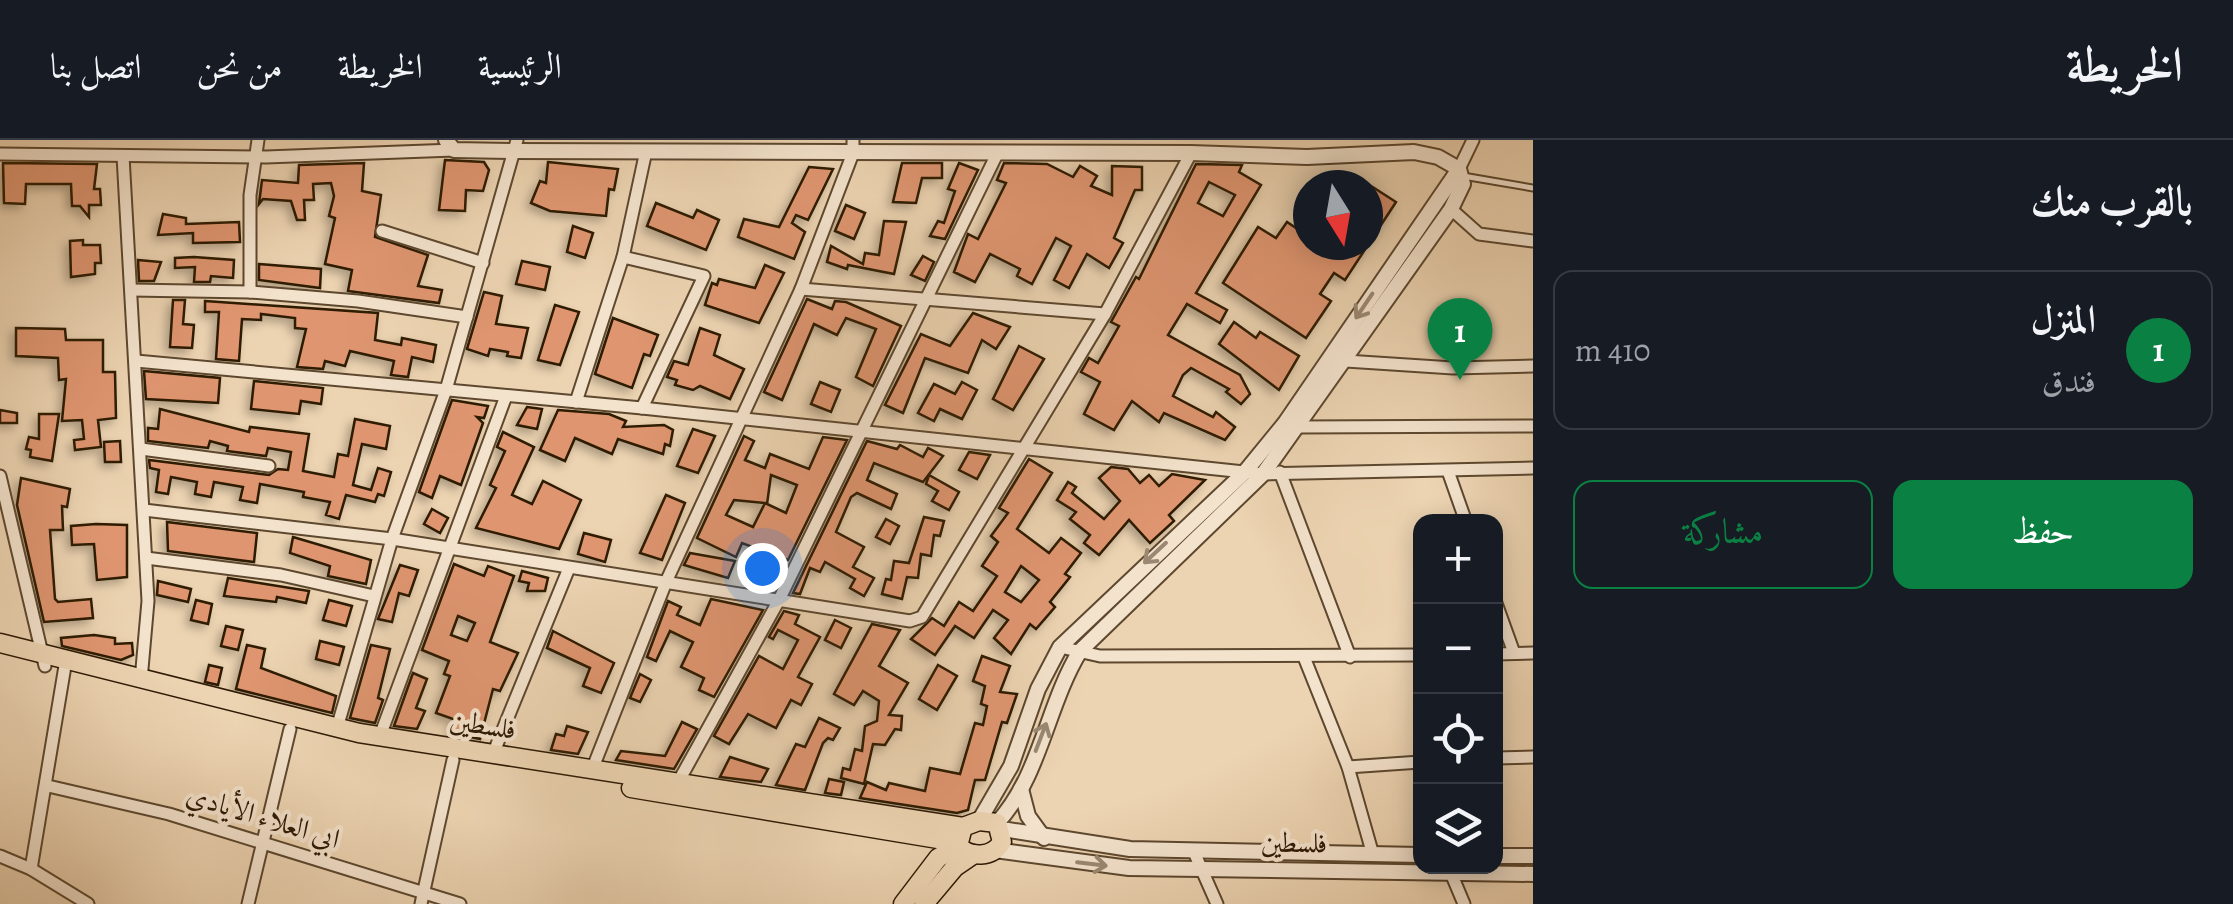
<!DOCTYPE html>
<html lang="ar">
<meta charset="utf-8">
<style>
:root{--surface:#171b24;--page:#20242c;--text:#f1f3f6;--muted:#9ea1a6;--line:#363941;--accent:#0b8043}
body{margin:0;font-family:Alegreya,Amiri,serif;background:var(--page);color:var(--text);direction:rtl}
.controls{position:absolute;right:30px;bottom:30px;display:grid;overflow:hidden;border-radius:20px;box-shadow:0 5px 25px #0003}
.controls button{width:90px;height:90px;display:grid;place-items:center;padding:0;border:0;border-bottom:2px solid var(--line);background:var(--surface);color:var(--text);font:50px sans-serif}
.compass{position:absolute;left:1293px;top:30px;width:90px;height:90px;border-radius:50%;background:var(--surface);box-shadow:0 5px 25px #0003;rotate:169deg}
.you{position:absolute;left:762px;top:428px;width:35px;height:35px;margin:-25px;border:8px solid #fff;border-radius:50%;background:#1a73e8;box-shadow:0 0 0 15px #1a73e833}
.badge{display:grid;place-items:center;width:65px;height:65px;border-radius:50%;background:var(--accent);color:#fff;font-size:32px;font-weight:700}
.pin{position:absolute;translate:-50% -82px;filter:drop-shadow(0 2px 5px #0008)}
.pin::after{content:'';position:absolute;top:52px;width:35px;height:30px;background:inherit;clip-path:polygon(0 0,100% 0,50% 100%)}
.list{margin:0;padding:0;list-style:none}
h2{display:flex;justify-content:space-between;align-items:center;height:130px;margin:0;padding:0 40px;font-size:42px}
h2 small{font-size:32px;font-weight:400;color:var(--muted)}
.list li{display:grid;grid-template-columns:65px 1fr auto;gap:30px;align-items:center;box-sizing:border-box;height:160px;margin:0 20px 20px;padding:0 20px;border:2px solid var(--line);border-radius:20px}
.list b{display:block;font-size:38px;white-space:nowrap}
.list p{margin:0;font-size:32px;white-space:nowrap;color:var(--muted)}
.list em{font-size:32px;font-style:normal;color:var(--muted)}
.actions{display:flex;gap:20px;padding:30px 40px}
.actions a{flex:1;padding:22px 0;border:2px solid var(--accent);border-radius:20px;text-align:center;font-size:35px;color:var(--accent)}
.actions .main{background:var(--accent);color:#fff}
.icon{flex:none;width:55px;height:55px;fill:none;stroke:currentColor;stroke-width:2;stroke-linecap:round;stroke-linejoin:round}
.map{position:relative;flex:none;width:1533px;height:764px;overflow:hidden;direction:ltr}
header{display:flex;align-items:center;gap:60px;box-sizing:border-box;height:140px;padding:0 50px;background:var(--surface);border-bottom:2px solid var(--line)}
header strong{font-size:48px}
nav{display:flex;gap:55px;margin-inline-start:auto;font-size:35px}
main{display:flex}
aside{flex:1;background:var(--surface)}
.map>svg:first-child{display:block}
.building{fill:#de956f;stroke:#2d1a04;stroke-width:2.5;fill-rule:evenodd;filter:url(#shadow)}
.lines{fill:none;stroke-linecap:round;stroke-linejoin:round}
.service-casing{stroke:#5d482f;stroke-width:9}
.minor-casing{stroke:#5d482f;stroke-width:15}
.tertiary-casing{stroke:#5d482f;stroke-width:18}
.primary-casing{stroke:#2d1a04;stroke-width:21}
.service{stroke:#f3e2cc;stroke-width:5}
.minor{stroke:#f3e2cc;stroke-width:11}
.tertiary{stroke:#f3e2cc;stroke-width:14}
.primary{stroke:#ecd3b1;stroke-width:18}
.oneway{stroke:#9a8872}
.labels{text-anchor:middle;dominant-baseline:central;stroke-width:8;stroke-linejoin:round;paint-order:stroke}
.street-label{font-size:28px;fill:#2d1a04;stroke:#f3e2cc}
</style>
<header>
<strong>الخريطة</strong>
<nav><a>الرئيسية</a><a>الخريطة</a><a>من نحن</a><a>اتصل بنا</a></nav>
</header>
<main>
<aside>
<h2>بالقرب منك<small></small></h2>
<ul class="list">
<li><span class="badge">1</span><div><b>المنزل</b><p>فندق</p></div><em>410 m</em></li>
</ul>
<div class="actions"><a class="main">حفظ</a><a>مشاركة</a></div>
</aside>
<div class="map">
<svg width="1533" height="764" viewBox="0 0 1533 764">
<defs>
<filter id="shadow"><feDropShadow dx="-4.5" dy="4.5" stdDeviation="5" flood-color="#0004"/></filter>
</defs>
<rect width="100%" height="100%" fill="#ecd3b1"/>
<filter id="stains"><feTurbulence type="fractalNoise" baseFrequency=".002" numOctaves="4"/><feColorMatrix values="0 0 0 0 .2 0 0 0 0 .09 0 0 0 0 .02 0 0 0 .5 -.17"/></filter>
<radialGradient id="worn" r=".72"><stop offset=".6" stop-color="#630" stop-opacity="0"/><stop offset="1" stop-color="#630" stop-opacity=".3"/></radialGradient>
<g class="building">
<polygon points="445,20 484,22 489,30 483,51 466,50 465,71 439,70"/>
<polygon points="548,22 618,29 614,50 609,49 606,76 550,71 531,63 540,41 546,43"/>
<polygon points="3,23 97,24 94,49 100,49 101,65 89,65 89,77 80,66 72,66 71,44 26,44 25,64 4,63"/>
<polygon points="364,23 362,51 381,55 375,97 428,115 418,146 442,150 439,163 348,151 352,130 325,124 335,78 329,76 334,56 331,43 313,44 314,60 304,60 305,80 297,80 291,61 263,59 259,64 262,40 298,43 299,25"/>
<polygon points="902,23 942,23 942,38 922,38 916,63 893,62"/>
<polygon points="959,23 978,30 945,99 930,96 938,81 944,83 955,51 948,49"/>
<polygon points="1004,23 1047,24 1073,37 1080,26 1097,36 1091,46 1112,55 1112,26 1142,27 1142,50 1135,50 1114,98 1123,103 1109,128 1087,114 1069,148 1054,140 1071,106 1056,98 1032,144 1017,136 1020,129 990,114 975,142 954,132 968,94 978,99 1006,43 997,40"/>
<path d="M1196,24L1242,25L1239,32L1261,45L1196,153L1227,170L1220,183L1187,164L1168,195L1240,235L1250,254L1241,264L1226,252L1229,249L1191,228L1183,235L1173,256L1213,277L1216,272L1235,287L1225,300L1164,273L1159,282L1132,261L1114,290L1084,274L1100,242L1081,232L1089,218L1098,223L1119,186L1111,182L1136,137L1139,139ZM1209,42L1235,55L1223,76L1198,63Z"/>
<polygon points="809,27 833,29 808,80 796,75 792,83 805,92 794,119 738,97 744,79 779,87"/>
<polygon points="1368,44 1396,62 1345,140 1334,133 1320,154 1331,161 1306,198 1223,143 1258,87 1276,98 1287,82 1308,96 1308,105 1368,105"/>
<polygon points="656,63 693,78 697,70 719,80 706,110 647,86"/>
<polygon points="846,65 865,73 854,99 835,91"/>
<polygon points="163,74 186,78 186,84 239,82 240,102 193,103 193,93 158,95"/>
<polygon points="884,81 906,82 894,134 848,125 847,129 827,122 831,106 863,124 865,113 879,115"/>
<polygon points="573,86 593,93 585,118 567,112"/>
<polygon points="83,100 83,105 100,105 101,123 95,123 95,134 71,137 70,101"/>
<polygon points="923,116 934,122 925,141 911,135"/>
<polygon points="194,117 234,120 233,138 211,136 210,142 194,142 195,127 175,128 175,118"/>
<polygon points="138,120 161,122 154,141 139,141"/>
<polygon points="522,121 550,127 545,150 516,144"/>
<polygon points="259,124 321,129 320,148 259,140"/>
<polygon points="765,125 784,133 759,183 705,165 712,143 717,145 719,139 755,148"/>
<polygon points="484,152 502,156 496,184 528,188 521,218 507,216 508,212 490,209 488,216 467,209"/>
<polygon points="807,159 832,169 835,161 846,162 901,186 873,246 856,237 876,189 846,178 837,195 814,184 782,260 764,252"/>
<polygon points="173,160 185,160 183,184 194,185 192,208 170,207"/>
<polygon points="205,161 378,173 375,200 401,205 402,198 436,205 433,222 412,217 408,237 391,235 394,221 350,211 345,226 325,221 323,229 297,227 306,189 295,188 295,178 261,174 261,180 242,179 239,221 216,219 219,172 205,172"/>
<polygon points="555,165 579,172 560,225 538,220"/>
<polygon points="973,173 1010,187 996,209 982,200 968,233 925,218 903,273 885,265 921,194 950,206"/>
<polygon points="613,178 658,195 650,216 644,214 632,248 595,234"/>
<polygon points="1234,182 1256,198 1260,192 1299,216 1279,250 1219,204"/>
<polygon points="16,188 65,189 66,200 103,200 103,232 115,232 116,278 98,280 101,307 75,310 74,300 84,299 82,280 62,281 66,239 59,240 58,218 16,216"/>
<polygon points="700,188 720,195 714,215 744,229 730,259 700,246 693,250 675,245 677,240 667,237 674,221 688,225"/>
<polygon points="1019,206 1044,219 1013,270 993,259"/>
<polygon points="144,231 220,238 218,263 146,259"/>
<polygon points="254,241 323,248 321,264 301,261 299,274 251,269"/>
<polygon points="820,242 840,250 831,272 811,264"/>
<polygon points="962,242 977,250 962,279 940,269 934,281 918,273 934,244 955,254"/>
<polygon points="452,260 488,266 484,278 477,277 483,283 461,345 440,336 432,358 419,352"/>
<polygon points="527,267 542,269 537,289 517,285"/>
<polygon points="160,269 249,292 250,287 309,294 303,331 334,337 338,314 348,316 355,279 390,286 386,309 362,304 353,345 371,350 378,328 391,332 384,356 378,354 375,362 346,355 339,379 326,375 330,362 303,357 304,352 260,344 257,363 240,360 243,347 214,342 211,357 195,354 197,342 171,337 168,354 156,352 159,330 150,328 149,320 269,335 278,329 288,330 291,312 268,308 266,316 227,311 228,306 210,301 208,308 148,301 148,288 158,289"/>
<polygon points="0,270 17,273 17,283 0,283"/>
<polygon points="558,270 609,274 626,281 623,287 664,285 673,290 670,306 665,304 663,314 618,299 612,314 575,298 565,321 540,310"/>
<polygon points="39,274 59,274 52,321 30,317 31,310 26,309 29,297 39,299"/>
<polygon points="693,289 715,296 698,333 677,326"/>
<polygon points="503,292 534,307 512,355 532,364 543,341 581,360 559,409 476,388 496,348 490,345 505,311 497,307"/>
<path d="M744,296L754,301L745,320L765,328L770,314L809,329L823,297L847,300L788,420L742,403L736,417L697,398ZM771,335L797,345L786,373L767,364ZM734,360L765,363L753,387L726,375Z"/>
<polygon points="120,301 121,322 105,322 104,302"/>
<polygon points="867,301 897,309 900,305 923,317 928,308 943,316 923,342 874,323 867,340 897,354 891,369 857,353 851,357 836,392 864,407 853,427 874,438 864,456 850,448 855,439 825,422 820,432 810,428 800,454 793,453"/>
<polygon points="969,312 990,315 977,339 959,330"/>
<path d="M1029,319L1052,333L1017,389L1049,413L1061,398L1081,413L1065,434L1070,437L1050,462L1055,467L1036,489L1030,484L1011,514L994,498L1008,480L993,470L974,498L955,486L935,515L911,499L932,478L944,486L959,462L973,471L997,436L982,426L998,402L991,396L1008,373L999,368ZM1021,426L1039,440L1021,462L1005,452Z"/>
<polygon points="1111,327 1128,329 1140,343 1149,335 1159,346 1172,334 1205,340 1169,375 1174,381 1150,403 1129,380 1099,415 1084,403 1090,395 1070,379 1076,372 1057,360 1068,342 1076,347 1072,353 1104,379 1120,361 1099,338"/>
<polygon points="929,335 959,352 949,370 932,361 938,351 926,344"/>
<polygon points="21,338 70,349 67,367 62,366 63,390 50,390 55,459 58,462 91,459 93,478 44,482 17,365"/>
<polygon points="666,355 685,363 662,420 640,413"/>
<polygon points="432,369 448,378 440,393 424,384"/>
<polygon points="924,377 944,381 940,396 934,395 931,416 921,414 918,438 907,437 902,459 882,454 886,439 891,440 894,421 909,423"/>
<polygon points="886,379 899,386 890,404 876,397"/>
<polygon points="167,382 257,393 254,422 168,411"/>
<polygon points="96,384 127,385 127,437 97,440 94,404 72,405 71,386"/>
<polygon points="584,393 611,400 605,422 578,414"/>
<polygon points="293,397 371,420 366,444 328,436 330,426 290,413"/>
<polygon points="690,413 735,421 728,438 684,425"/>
<path d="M454,424L484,436L488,426L514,436L490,502L518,513L500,551L493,549L480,599L452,593L456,580L436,573L450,536L444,534L449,521L422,510ZM458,476L475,483L467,501L451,495Z"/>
<polygon points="400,425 418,430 409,456 399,453 392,482 378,479"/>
<polygon points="522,431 548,438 545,451 527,451 529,443 519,441"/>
<polygon points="228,438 309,451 306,463 277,457 276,462 224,456"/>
<polygon points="158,441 191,449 188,462 157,455"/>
<polygon points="711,459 763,470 714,557 699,550 704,538 681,527 693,502 670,491 656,521 647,517 668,461 681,467 677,475 700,485"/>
<polygon points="196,460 212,464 208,484 191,480"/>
<polygon points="329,460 352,466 346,486 323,480"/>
<polygon points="784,471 799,475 795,484 820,497 798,537 812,544 801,565 791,560 776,588 748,574 729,604 714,596 759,516 783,529 798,500 778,490 773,499 769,497"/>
<polygon points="835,480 851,488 841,508 825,500"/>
<polygon points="872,484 900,490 879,526 908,543 889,575 902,576 901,590 895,589 885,605 873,604 864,644 841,638 843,628 850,630 855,609 862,611 865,586 877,581 879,561 863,551 854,565 834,554"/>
<polygon points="226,486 243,490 238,510 221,506"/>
<polygon points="553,491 614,523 601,553 583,546 590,528 547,508"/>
<polygon points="94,495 115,498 115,504 132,503 133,515 121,520 62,506 61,498"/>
<polygon points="320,501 344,507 339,525 316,519"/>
<polygon points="247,505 265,509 261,528 336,556 332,573 236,549"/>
<polygon points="371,505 390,509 378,558 383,560 375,583 350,578"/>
<polygon points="982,516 1010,526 1000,552 1017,554 1007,583 1002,582 985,640 975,640 968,670 957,673 860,658 867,642 886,650 889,643 925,651 930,628 960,634 975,583 983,585 987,566 981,564 985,546 973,541"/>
<polygon points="209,525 222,528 218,545 205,542"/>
<polygon points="938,525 957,536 937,570 919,559"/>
<polygon points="413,533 427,539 416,568 425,571 417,589 394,586"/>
<polygon points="640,534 651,540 640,562 630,558"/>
<polygon points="819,578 840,588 833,600 828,598 823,603 805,650 776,645 796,604 805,607"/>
<polygon points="682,582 697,589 674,629 616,620 621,611 665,616"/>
<polygon points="567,586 588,592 578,614 551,610 556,594 564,596"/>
<polygon points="730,617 768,629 761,642 720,637"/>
<polygon points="829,639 844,642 841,655 825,653"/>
</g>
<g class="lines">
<defs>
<polyline id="service" points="1463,36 1533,48"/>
<g id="minor">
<polyline points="0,14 266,17 454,10"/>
<polyline points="123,16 148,461 141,540"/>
<polyline points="1459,29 1473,0"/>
<polyline points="1451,69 1479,94 1533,101"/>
<polyline points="382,91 483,123"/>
<polyline points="623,117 704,136 642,268"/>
<polyline points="801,149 1105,174"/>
<polyline points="131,150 250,152 250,55 258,0"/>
<polyline points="250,152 358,161 467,177"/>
<polyline points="136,221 642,268 1263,334 1533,328"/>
<polyline points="1346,221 1453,228 1533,226"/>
<polyline points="576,262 623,117 646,11"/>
<polyline points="1300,287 1533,286"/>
<polyline points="141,309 269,326"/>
<polyline points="1448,331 1466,382"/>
<polyline points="1280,332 1350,517"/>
<polyline points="0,336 45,526"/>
<polyline points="144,370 392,399 910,481 922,477 1105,174 1191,13"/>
<polyline points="146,418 281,435 374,456"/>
<polyline points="1496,463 1514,513"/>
<polyline points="1060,507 1100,516 1420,515"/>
<polyline points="1496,514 1533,513"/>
<polyline points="1304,517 1348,627 1373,715"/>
<polyline points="337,588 392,399 446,250 517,0"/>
<polyline points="380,596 506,256"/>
<polyline points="493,614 569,428"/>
<polyline points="1496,618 1533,617"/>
<polyline points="1348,627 1420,622"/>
<polyline points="592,630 666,442 801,149 853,13 853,0"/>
<polyline points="48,646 169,674 460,764"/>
<polyline points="676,646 779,460 997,14"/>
<polyline points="1194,712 1217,764"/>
<polyline points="0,716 31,729 88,764"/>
<polyline points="31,729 66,520"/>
<polyline points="1451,733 1464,764"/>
<polyline points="248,764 290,589"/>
<polyline points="421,764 453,620"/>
</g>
<g id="tertiary">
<path d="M446,0L454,10L514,11L1191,13L1307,17L1414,12L1438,17L1459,29L1463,44L1451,69L1263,334L1080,511C1047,565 1040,637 997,683"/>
<polyline points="1021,649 1028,676 1044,698"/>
<polyline points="979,681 1011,626 1038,549 1060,507 1245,332 1285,283 1459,29"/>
<polyline points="1002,689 1130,709 1420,715"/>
<polyline points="995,710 1129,728 1533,734"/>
<polyline points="1496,716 1533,716"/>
</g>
<g id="primary">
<polyline points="0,503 359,593 963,687"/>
<polyline points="631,648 956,702"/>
<path d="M979,681L997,683L1002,702C992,718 971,718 958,706L963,687Z"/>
<polyline points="903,764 938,718 958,706"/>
<polyline points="924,764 955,727 974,714"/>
</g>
</defs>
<use href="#service" class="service-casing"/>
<use href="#minor" class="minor-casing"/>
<use href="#tertiary" class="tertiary-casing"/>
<use href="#primary" class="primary-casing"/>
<use href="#service" class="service"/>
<use href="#minor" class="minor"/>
<use href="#tertiary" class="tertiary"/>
<use href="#primary" class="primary"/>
</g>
<defs><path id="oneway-shaft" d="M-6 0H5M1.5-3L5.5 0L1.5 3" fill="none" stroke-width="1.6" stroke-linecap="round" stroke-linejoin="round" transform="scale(2.5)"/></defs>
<g class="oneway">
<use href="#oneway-shaft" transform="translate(1364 166) rotate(124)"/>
<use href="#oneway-shaft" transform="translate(1155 413) rotate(137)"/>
<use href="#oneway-shaft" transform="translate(1041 597) rotate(-69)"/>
<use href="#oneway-shaft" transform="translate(1092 724) rotate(7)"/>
</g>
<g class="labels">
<g class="street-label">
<text transform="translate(483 585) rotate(9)">فلسطين</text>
<text transform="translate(263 677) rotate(17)">ابي العلاء الأيادي</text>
<text transform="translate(1294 703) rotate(1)">فلسطين</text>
</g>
</g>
<rect width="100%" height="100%" filter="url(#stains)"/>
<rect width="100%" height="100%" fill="url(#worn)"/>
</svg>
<div class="controls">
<button>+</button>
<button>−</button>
<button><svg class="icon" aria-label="locate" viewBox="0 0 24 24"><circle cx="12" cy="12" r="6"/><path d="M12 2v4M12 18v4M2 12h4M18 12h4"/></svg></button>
<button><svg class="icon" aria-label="layers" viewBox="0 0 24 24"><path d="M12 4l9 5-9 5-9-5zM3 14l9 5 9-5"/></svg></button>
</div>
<svg class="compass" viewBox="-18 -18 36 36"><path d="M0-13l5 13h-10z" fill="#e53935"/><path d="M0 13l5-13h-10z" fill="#9ea1a6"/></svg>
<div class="you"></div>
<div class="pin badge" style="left:1460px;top:240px">1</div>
</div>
</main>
